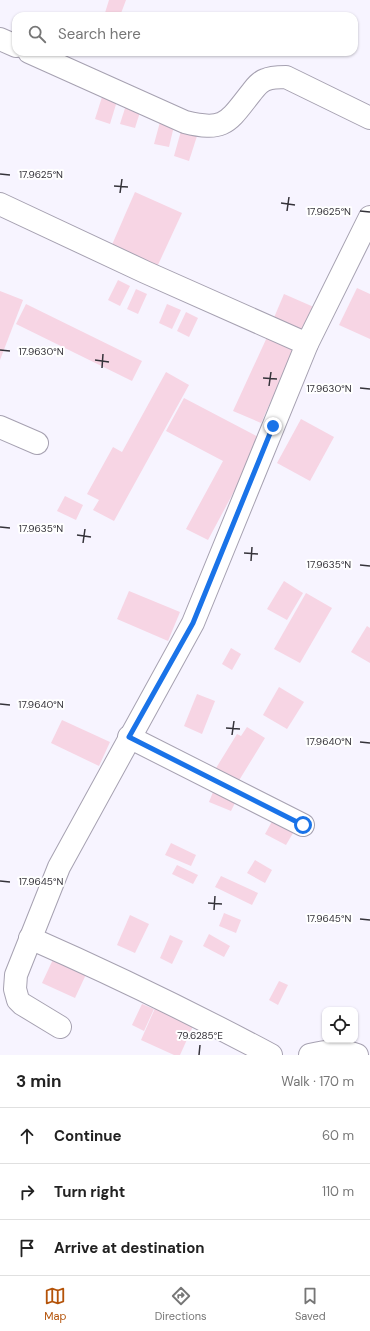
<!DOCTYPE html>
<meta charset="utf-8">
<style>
:root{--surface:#fff;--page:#f2f2f2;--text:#222;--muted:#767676;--line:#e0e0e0;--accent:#b45309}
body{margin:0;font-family:"DM Sans",sans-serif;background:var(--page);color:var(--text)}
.controls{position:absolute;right:12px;bottom:12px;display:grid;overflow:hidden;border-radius:8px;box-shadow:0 1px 3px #0004}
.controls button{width:36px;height:36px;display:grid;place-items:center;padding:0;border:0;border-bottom:1px solid var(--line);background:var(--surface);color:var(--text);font:20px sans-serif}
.stop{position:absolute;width:12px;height:12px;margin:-9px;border:3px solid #1a73e8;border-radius:50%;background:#fff}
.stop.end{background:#1a73e8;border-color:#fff;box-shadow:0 1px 4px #0008}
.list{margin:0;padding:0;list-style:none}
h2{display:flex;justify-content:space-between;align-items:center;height:52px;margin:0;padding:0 16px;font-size:17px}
h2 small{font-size:13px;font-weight:400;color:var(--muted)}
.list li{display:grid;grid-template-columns:26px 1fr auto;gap:12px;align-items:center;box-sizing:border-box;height:56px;padding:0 16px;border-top:1px solid var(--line)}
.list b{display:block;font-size:15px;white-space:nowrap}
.list em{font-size:13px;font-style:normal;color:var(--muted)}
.icon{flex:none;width:22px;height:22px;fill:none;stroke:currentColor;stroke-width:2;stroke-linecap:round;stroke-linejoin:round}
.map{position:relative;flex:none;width:370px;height:1055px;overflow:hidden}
.search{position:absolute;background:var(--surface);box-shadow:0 1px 3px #0004;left:12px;right:12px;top:12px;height:44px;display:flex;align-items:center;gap:10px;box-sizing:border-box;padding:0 14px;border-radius:12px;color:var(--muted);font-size:15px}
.sheet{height:220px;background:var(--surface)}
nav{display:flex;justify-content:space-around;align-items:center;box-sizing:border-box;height:56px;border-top:1px solid var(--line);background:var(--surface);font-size:11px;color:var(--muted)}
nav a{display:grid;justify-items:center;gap:2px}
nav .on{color:var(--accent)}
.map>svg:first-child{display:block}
.building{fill:#f7d5e4}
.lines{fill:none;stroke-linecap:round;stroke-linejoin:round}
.minor-casing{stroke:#a6a1b1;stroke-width:24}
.minor{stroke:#fff;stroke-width:22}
.route{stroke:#1a73e8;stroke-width:5}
.ticks{fill:none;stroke:#35333a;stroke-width:1.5}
.ticks-label{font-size:10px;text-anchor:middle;fill:#35333a;stroke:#fff;stroke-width:4;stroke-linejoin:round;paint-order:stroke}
</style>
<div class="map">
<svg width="370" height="1055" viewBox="0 0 370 1055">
<rect width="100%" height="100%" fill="#f7f4ff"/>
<g class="building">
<polygon points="109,0 126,0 120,16 104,16"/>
<polygon points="102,97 117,101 110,124 95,119"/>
<polygon points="126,105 141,109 135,128 120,124"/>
<polygon points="160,122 174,126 169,147 154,144"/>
<polygon points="181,131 197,136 189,161 174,156"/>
<polygon points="135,192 182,213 157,267 111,247"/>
<polygon points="118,280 130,286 120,306 108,300"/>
<polygon points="357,288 370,294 370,339 339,325"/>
<polygon points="136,289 147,294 138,314 127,309"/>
<polygon points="0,291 23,300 0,360"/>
<polygon points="284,294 316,308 305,334 273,320"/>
<polygon points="26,304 142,361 132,381 16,324"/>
<polygon points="167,304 181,310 172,329 159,323"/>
<polygon points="186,312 198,318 189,337 177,331"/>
<polygon points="268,335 295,348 261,423 233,411"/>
<polygon points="166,372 189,385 114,521 93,510 99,500 87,494 113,447 122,452"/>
<polygon points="184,398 262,439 208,540 186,529 223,461 166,431"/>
<polygon points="301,419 334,437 310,481 277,463"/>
<polygon points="65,496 83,505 76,520 57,511"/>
<polygon points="284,581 303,593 287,620 267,609"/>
<polygon points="129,591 180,612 168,641 117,619"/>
<polygon points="306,593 332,608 300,663 274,649"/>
<polygon points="367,626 370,628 370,663 351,652"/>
<polygon points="231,648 241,654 232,670 222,664"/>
<polygon points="279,687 304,702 287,729 263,715"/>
<polygon points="197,694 215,701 202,734 184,726"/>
<polygon points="62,720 110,742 99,766 51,743"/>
<polygon points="247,727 265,738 235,787 213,773 237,734 241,736"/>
<polygon points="215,787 238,797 231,811 209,802"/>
<polygon points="275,816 296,828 286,845 265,834"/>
<polygon points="171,843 196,855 191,866 165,855"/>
<polygon points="255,860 272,870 265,883 247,873"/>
<polygon points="177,865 198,875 193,884 172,874"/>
<polygon points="221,876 258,893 252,905 215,887"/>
<polygon points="224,913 241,920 236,933 219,926"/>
<polygon points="130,915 149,924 135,953 117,945"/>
<polygon points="209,934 230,946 224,957 203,946"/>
<polygon points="170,935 183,941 172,964 160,958"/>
<polygon points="56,953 89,968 75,998 42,983"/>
<polygon points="279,981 288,985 278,1005 269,1000"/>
<polygon points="142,1004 154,1009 144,1031 132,1025"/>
<polygon points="156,1006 194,1024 180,1055 174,1055 141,1040"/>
</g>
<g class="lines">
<defs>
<g id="minor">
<polyline points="0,39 16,46"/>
<path d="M29,52L185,122C225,132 228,122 251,93C255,88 259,82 265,80C271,77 279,77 286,77L370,118"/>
<polyline points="0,204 145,272 307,344"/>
<polyline points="0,427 37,443"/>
<polyline points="129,737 303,825"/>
<path d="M30,938C112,974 192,1013 271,1055"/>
<polyline points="60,1027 22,1004 18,1000 15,989 16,975 59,867 193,623 307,344 370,217"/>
<path d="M310,1055C326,1051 341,1049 357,1055"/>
</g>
</defs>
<use href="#minor" class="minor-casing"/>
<use href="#minor" class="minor"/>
</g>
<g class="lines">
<polyline class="route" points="273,426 193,623 129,737 303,825"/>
</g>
<path class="ticks" d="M0,174L10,175M114,186L128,187M120,193L122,179M281,203L295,205M287,211L289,197M360,211L370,212M0,350L10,351M95,360L109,362M102,368L103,354M263,378L277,379M269,386L271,372M360,388L370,389M0,527L10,528M77,535L91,537M83,543L85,529M244,553L258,554M251,561L252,547M360,565L370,566M0,704L10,705M226,728L240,729M232,735L234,721M360,742L370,743M0,881L10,882M208,903L222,904M214,910L215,896M360,919L370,920M199,1055L200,1045"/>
<g class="ticks-label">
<text x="41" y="178">17.9625°N</text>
<text x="329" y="215">17.9625°N</text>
<text x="41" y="355">17.9630°N</text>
<text x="329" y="392">17.9630°N</text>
<text x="41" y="532">17.9635°N</text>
<text x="329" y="568">17.9635°N</text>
<text x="41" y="708">17.9640°N</text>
<text x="329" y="745">17.9640°N</text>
<text x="41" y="885">17.9645°N</text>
<text x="329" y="922">17.9645°N</text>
<text x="200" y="1039">79.6285°E</text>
</g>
</svg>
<div class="controls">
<button><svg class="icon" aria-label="locate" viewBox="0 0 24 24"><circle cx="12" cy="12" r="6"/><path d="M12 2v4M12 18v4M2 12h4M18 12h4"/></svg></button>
</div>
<div class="stop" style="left:303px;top:825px"></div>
<div class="stop end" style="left:273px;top:426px"></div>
<div class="search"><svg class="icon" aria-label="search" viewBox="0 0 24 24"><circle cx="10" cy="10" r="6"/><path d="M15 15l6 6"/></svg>Search here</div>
</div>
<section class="sheet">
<h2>3 min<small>Walk · 170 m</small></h2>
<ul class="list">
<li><svg class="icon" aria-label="ahead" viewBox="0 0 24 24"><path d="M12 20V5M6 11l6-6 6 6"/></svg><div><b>Continue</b></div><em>60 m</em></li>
<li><svg class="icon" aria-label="right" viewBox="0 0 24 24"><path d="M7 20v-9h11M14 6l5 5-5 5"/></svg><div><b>Turn right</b></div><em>110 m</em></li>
<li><svg class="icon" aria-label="arrive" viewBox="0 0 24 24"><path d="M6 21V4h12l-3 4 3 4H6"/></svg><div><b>Arrive at destination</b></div></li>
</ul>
</section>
<nav>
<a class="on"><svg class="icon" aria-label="map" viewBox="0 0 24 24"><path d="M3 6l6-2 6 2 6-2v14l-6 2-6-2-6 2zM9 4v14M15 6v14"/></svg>Map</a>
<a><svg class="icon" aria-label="directions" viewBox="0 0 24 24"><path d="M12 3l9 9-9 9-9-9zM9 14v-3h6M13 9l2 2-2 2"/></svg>Directions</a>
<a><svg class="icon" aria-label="saved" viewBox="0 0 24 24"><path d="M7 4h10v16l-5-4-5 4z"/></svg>Saved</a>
</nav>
